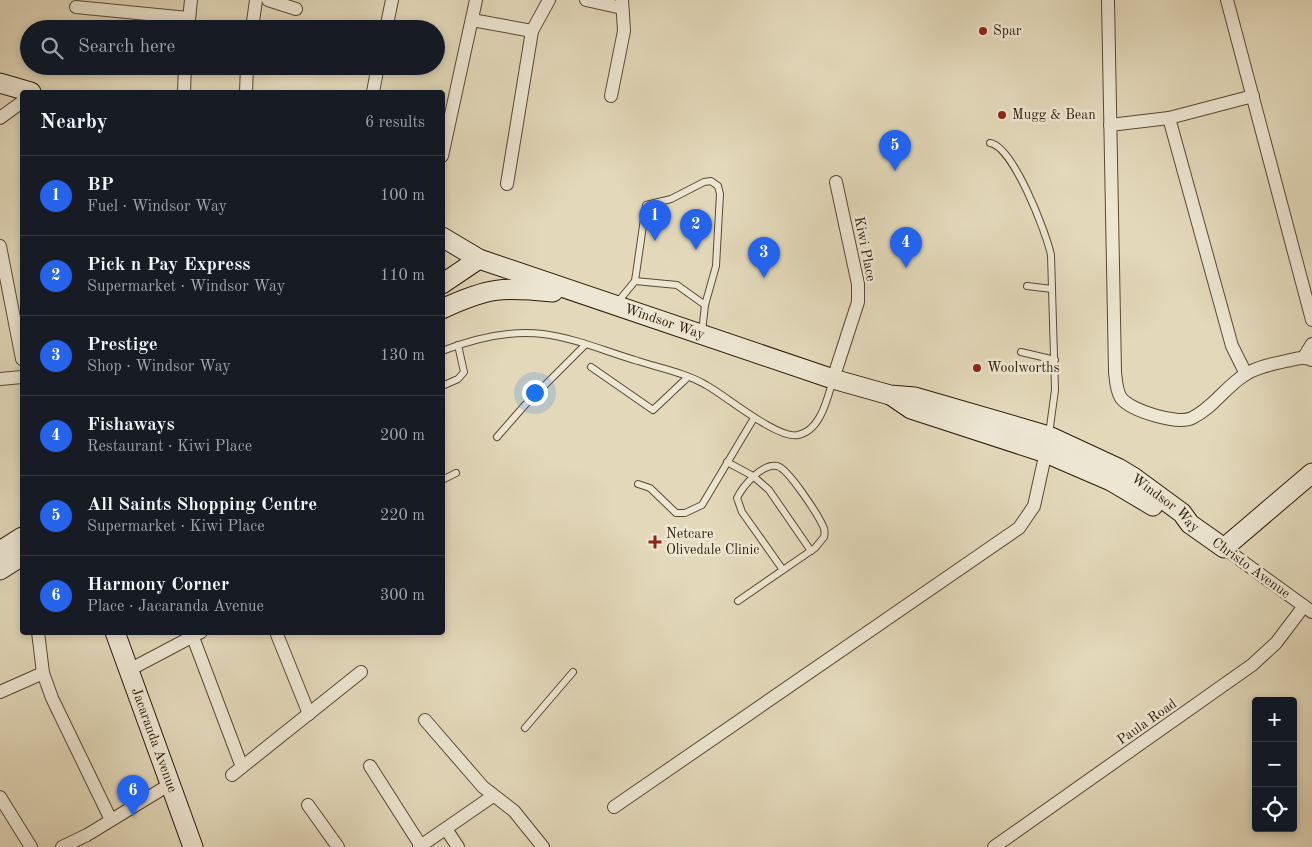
<!DOCTYPE html>
<meta charset="utf-8">
<style>
:root{--surface:#171b24;--page:#20242c;--text:#f1f3f6;--muted:#9ea1a6;--line:#363941;--accent:#2563eb}
body{margin:0;font-family:"Old Standard TT",serif;background:var(--page);color:var(--text)}
.controls{position:absolute;right:15px;bottom:15px;display:grid;overflow:hidden;border-radius:5px;box-shadow:0 2px 8px #0003}
.controls button{width:45px;height:45px;display:grid;place-items:center;padding:0;border:0;border-bottom:1px solid var(--line);background:var(--surface);color:var(--text);font:25px sans-serif}
.you{position:absolute;left:534px;top:392px;width:18px;height:18px;margin:-12px;border:4px solid #fff;border-radius:50%;background:#1a73e8;box-shadow:0 0 0 8px #1a73e833}
.badge{display:grid;place-items:center;width:32px;height:32px;border-radius:50%;background:var(--accent);color:#fff;font-size:16px;font-weight:700}
.pin{position:absolute;translate:-50% -41px;filter:drop-shadow(0 1px 2px #0008)}
.pin::after{content:'';position:absolute;top:26px;width:18px;height:15px;background:inherit;clip-path:polygon(0 0,100% 0,50% 100%)}
.list{margin:0;padding:0;list-style:none}
h2{display:flex;justify-content:space-between;align-items:center;height:65px;margin:0;padding:0 20px;font-size:21px}
h2 small{font-size:16px;font-weight:400;color:var(--muted)}
.list li{display:grid;grid-template-columns:32px 1fr auto;gap:15px;align-items:center;box-sizing:border-box;height:80px;padding:0 20px;border-top:1px solid var(--line)}
.list b{display:block;font-size:19px;white-space:nowrap}
.list p{margin:0;font-size:16px;white-space:nowrap;color:var(--muted)}
.list em{font-size:16px;font-style:normal;color:var(--muted)}
.icon{flex:none;width:28px;height:28px;fill:none;stroke:currentColor;stroke-width:2;stroke-linecap:round;stroke-linejoin:round}
.map{position:relative;flex:none;width:1312px;height:847px;overflow:hidden}
.search{position:absolute;background:var(--surface);box-shadow:0 2px 8px #0003;left:20px;top:20px;width:425px;height:55px;display:flex;align-items:center;gap:12px;box-sizing:border-box;padding:0 18px;border-radius:28px;color:var(--muted);font-size:19px}
.panel{position:absolute;background:var(--surface);box-shadow:0 2px 8px #0003;left:20px;top:90px;width:425px;height:545px;border-radius:5px}
.map>svg:first-child{display:block}
.lines{fill:none;stroke-linecap:round;stroke-linejoin:round}
.lane-casing{stroke:#594934;stroke-width:8}
.street-casing{stroke:#594934;stroke-width:14}
.secondary-casing{stroke:#2b1907;stroke-width:21}
.lane{stroke:#ede6d2;stroke-width:6}
.street{stroke:#ede6d2;stroke-width:12}
.secondary{stroke:#ede6d2;stroke-width:19}
.poi-dot{fill:#8f2418;stroke:#ede6d2;stroke-width:2}
.labels{text-anchor:middle;dominant-baseline:central;stroke-width:5;stroke-linejoin:round;paint-order:stroke}
.poi-label{font-size:14px;fill:#2b1907;stroke:#ede6d2;text-anchor:start}
.street-label{font-size:14px;fill:#2b1907;stroke:#ede6d2}
</style>
<div class="map">
<svg width="1312" height="847" viewBox="0 0 1312 847">
<rect width="100%" height="100%" fill="#e3d9ba"/>
<filter id="stains"><feTurbulence type="fractalNoise" baseFrequency=".004" numOctaves="4"/><feColorMatrix values="0 0 0 0 .2 0 0 0 0 .09 0 0 0 0 .02 0 0 0 .5 -.17"/></filter>
<radialGradient id="worn" r=".72"><stop offset=".6" stop-color="#630" stop-opacity="0"/><stop offset="1" stop-color="#630" stop-opacity=".3"/></radialGradient>
<g class="lines">
<defs>
<g id="lane">
<path d="M990,143C1013,146 1046,232 1051,255L1055,390L1049,434"/>
<polyline points="635,281 677,285 705,305"/>
<polyline points="1027,286 1052,289"/>
<polyline points="617,303 635,281 646,205 671,199 704,182 711,181 718,186 720,194 716,266 705,305 702,332"/>
<path d="M442,351C473,339 510,330 543,334C575,338 607,352 638,361C660,368 686,373 706,385C725,395 778,440 798,435C821,430 827,399 833,380"/>
<polyline points="1021,352 1055,360"/>
<polyline points="591,367 653,410 688,377"/>
<polyline points="442,386 458,379 464,372 458,345"/>
<polyline points="497,437 525,405 585,345"/>
<polyline points="727,462 753,476 769,490 811,551"/>
<polyline points="442,480 456,473"/>
<polyline points="638,484 650,488 676,513 685,513 702,505 754,418"/>
<path d="M738,601L815,548L824,537C825,533 825,530 823,526C818,515 788,468 777,466C762,463 743,486 737,498L742,512L783,570"/>
<polyline points="525,728 573,672"/>
</g>
<g id="street">
<polyline points="268,0 296,9"/>
<polyline points="586,0 622,8"/>
<path d="M1108,0L1115,372C1116,381 1116,390 1121,398C1131,411 1178,425 1192,418C1213,408 1226,386 1246,374C1258,367 1272,364 1286,361C1296,359 1303,356 1312,360"/>
<polyline points="1227,0 1312,320"/>
<polyline points="76,7 188,18"/>
<polyline points="472,20 532,31"/>
<polyline points="188,29 191,0"/>
<polyline points="252,29 256,0"/>
<polyline points="386,29 392,0"/>
<polyline points="184,92 185,66"/>
<polyline points="246,92 247,66"/>
<polyline points="373,92 378,66"/>
<polyline points="611,96 624,31 622,0"/>
<polyline points="0,118 22,102"/>
<polyline points="1169,118 1232,346 1246,374"/>
<polyline points="1110,125 1169,118 1253,96"/>
<polyline points="442,156 476,0"/>
<polyline points="507,184 532,31 549,0"/>
<polyline points="0,246 22,359"/>
<polyline points="1304,357 1312,344"/>
<polyline points="0,379 22,377"/>
<polyline points="833,379 858,302 858,284 836,182"/>
<polyline points="1224,548 1312,612"/>
<polyline points="38,632 43,673 52,698 111,820"/>
<polyline points="191,632 242,767"/>
<polyline points="276,632 309,714"/>
<polyline points="129,670 201,632"/>
<polyline points="0,692 43,673"/>
<polyline points="425,720 483,787 514,811 543,847"/>
<polyline points="370,766 421,846"/>
<polyline points="232,775 361,672"/>
<polyline points="0,797 31,847"/>
<polyline points="308,805 338,847"/>
<polyline points="614,807 1019,528 1034,506 1047,447"/>
<polyline points="446,829 458,847"/>
<polyline points="62,847 87,835 172,783"/>
<polyline points="419,847 493,796"/>
<polyline points="994,847 1252,665 1276,643 1304,606"/>
</g>
<g id="secondary">
<polyline points="0,83 31,92"/>
<path id="s1" d="M442,237L479,259L833,379L890,395L915,397L1049,436L1118,468L1133,477L1182,513L1190,524L1224,548L1312,473"/>
<polyline points="442,284 479,259"/>
<path d="M442,309C489,287 502,287 553,292"/>
<polyline points="892,396 911,409 1046,453 1111,481 1153,506"/>
<polyline points="0,551 22,537"/>
<polyline points="0,570 22,556"/>
<path id="s2" d="M115,632L193,847"/>
</g>
</defs>
<use href="#lane" class="lane-casing"/>
<use href="#street" class="street-casing"/>
<use href="#secondary" class="secondary-casing"/>
<use href="#lane" class="lane"/>
<use href="#street" class="street"/>
<use href="#secondary" class="secondary"/>
</g>
<g class="poi-dot">
<circle cx="983" cy="31" r="5"/>
<circle cx="1002" cy="115" r="5"/>
<circle cx="977" cy="368" r="5"/>
<path d="M652.5 534.5h5v5h5v5h-5v5h-5v-5h-5v-5h5z"/>
</g>
<g class="labels">
<g class="poi-label">
<text x="993" y="31">Spar</text>
<text x="1012" y="115">Mugg &amp; Bean</text>
<text x="987" y="368">Woolworths</text>
<text x="666" y="534">Netcare<tspan x="666" dy="16">Olivedale Clinic</tspan></text>
</g>
<g class="street-label">
<text transform="translate(865 249) rotate(79)">Kiwi Place</text>
<text stroke="none"><textPath href="#s1" startOffset="239">Windsor Way</textPath></text>
<text stroke="none"><textPath href="#s1" startOffset="776">Windsor Way</textPath></text>
<text transform="translate(1251 568) rotate(36)">Christo Avenue</text>
<text transform="translate(1147 722) rotate(-35)">Paula Road</text>
<text stroke="none"><textPath href="#s2" startOffset="115">Jacaranda Avenue</textPath></text>
</g>
</g>
<rect width="100%" height="100%" filter="url(#stains)"/>
<rect width="100%" height="100%" fill="url(#worn)"/>
</svg>
<div class="controls">
<button>+</button>
<button>−</button>
<button><svg class="icon" aria-label="locate" viewBox="0 0 24 24"><circle cx="12" cy="12" r="6"/><path d="M12 2v4M12 18v4M2 12h4M18 12h4"/></svg></button>
</div>
<div class="you"></div>
<div class="pin badge" style="left:655px;top:241px">1</div>
<div class="pin badge" style="left:696px;top:250px">2</div>
<div class="pin badge" style="left:764px;top:278px">3</div>
<div class="pin badge" style="left:906px;top:268px">4</div>
<div class="pin badge" style="left:895px;top:171px">5</div>
<div class="pin badge" style="left:133px;top:816px">6</div>
<div class="search"><svg class="icon" aria-label="search" viewBox="0 0 24 24"><circle cx="10" cy="10" r="6"/><path d="M15 15l6 6"/></svg>Search here</div>
<section class="panel">
<h2>Nearby<small>6 results</small></h2>
<ul class="list">
<li><span class="badge">1</span><div><b>BP</b><p>Fuel · Windsor Way</p></div><em>100 m</em></li>
<li><span class="badge">2</span><div><b>Pick n Pay Express</b><p>Supermarket · Windsor Way</p></div><em>110 m</em></li>
<li><span class="badge">3</span><div><b>Prestige</b><p>Shop · Windsor Way</p></div><em>130 m</em></li>
<li><span class="badge">4</span><div><b>Fishaways</b><p>Restaurant · Kiwi Place</p></div><em>200 m</em></li>
<li><span class="badge">5</span><div><b>All Saints Shopping Centre</b><p>Supermarket · Kiwi Place</p></div><em>220 m</em></li>
<li><span class="badge">6</span><div><b>Harmony Corner</b><p>Place · Jacaranda Avenue</p></div><em>300 m</em></li>
</ul>
</section>
</div>
